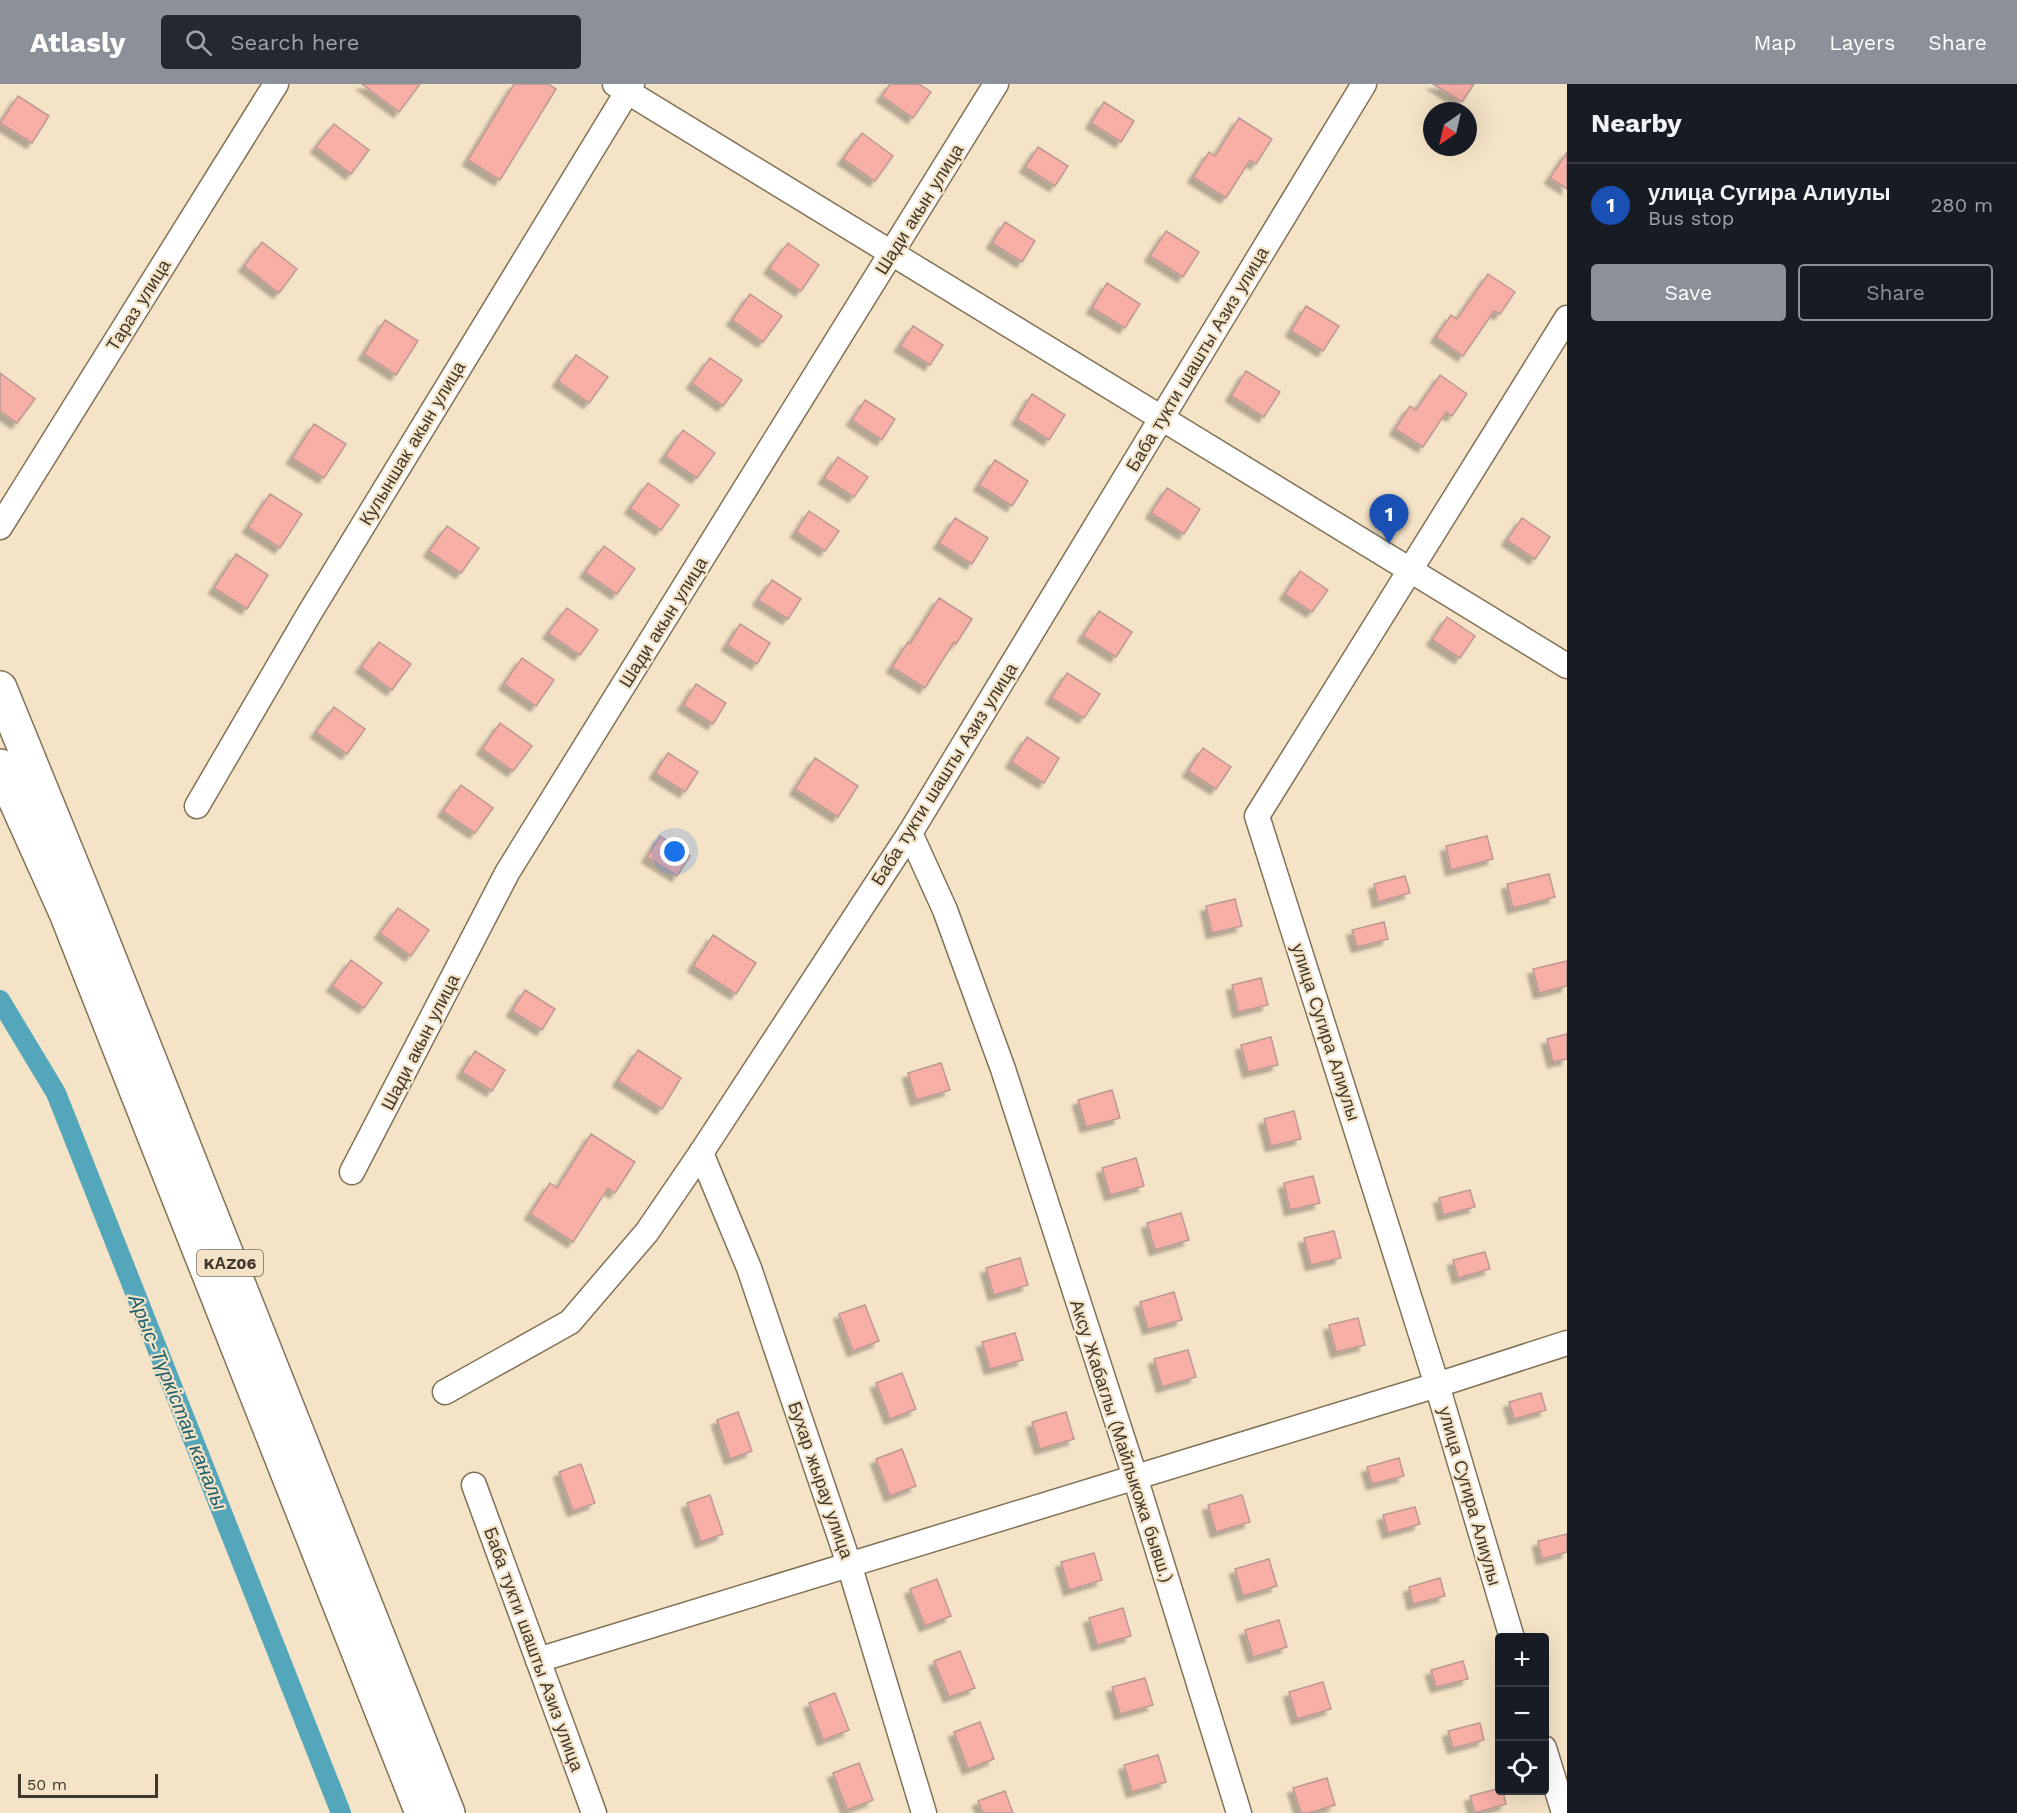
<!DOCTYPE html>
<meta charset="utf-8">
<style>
:root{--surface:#171b24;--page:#242831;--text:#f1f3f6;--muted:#9ea1a6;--line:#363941;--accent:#8c9099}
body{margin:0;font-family:"Work Sans",sans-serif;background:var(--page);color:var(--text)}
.controls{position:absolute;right:18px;bottom:18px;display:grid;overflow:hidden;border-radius:6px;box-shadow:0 6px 24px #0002}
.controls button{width:54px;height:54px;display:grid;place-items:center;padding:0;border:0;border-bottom:2px solid var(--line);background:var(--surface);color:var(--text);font:30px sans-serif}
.compass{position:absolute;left:1423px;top:18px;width:54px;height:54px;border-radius:50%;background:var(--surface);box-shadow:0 6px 24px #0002;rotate:214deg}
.scale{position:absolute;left:18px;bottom:15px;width:140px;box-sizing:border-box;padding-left:6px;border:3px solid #3f392d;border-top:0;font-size:16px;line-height:21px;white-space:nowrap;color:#3f392d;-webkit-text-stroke:4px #f4e3c6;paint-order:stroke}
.you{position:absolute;left:675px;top:768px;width:21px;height:21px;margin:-15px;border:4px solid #fff;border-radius:50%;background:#1a73e8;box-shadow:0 0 0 9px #1a73e833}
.badge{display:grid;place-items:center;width:39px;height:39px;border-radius:50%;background:var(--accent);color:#fff;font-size:20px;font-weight:700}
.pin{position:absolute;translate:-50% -50px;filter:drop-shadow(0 2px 3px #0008)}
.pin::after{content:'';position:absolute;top:32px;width:21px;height:18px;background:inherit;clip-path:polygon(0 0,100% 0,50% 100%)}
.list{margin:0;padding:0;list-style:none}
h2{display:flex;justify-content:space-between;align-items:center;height:78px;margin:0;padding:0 24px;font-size:26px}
h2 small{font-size:20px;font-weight:400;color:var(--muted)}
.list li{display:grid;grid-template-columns:39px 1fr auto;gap:18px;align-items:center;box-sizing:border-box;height:84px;padding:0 24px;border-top:2px solid var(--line)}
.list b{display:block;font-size:22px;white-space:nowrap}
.list p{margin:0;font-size:20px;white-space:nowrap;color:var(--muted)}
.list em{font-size:20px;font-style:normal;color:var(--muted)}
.actions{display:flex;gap:12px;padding:18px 24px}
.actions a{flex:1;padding:14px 0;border:2px solid var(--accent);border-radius:6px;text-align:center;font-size:21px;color:var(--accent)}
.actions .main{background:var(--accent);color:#fff}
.icon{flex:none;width:33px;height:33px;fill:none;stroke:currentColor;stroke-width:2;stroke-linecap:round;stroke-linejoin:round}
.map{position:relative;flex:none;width:1567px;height:1729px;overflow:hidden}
header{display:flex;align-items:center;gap:36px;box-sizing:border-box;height:84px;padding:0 30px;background:var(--accent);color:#fff}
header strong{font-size:28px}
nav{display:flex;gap:33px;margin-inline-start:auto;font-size:21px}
.search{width:420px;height:54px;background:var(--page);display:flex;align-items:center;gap:15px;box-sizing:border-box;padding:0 21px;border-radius:6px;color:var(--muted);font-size:22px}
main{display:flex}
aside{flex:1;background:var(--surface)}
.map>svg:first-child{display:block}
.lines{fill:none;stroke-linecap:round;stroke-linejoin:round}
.canal{stroke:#54a7bb;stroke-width:20}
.building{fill:#f6aea5;stroke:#bc9994;stroke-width:1.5;filter:url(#shadow)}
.minor-casing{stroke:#817257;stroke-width:27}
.highway-casing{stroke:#817257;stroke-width:36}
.minor{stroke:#fff;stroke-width:24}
.highway{stroke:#fff;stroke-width:33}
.labels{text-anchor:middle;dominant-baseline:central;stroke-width:4.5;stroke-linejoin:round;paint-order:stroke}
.shield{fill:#f4e3c6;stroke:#756c5b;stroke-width:1.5}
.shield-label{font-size:16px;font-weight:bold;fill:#3f392d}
.street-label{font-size:18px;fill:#3f392d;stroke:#f4e3c6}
.water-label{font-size:20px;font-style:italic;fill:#1e6170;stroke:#f4e3c6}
</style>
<header>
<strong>Atlasly</strong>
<div class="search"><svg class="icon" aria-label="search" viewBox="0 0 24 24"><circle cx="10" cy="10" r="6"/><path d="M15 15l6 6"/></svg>Search here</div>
<nav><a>Map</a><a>Layers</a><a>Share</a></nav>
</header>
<main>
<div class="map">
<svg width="1567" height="1729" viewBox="0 0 1567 1729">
<defs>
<filter id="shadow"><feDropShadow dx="-5.5" dy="5.5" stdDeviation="1.5" flood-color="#0004"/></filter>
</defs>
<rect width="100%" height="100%" fill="#f4e3c6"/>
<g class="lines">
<polyline class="canal" points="0,916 56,1009 341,1729"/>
</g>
<g class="building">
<polygon points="362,0 420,0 399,28"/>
<polygon points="514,0 548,0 556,5 500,96 468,76"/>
<polygon points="890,0 919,0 931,8 913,34 882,12"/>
<polygon points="1433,0 1474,0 1462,18"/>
<polygon points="18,12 49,32 32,59 0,39"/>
<polygon points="1104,18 1134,37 1121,58 1091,39"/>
<polygon points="1239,34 1272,55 1256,80 1250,76 1226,114 1193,93 1209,68 1215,72"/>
<polygon points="334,40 369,66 351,90 316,63"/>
<polygon points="862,49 893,72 875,97 843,75"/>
<polygon points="1038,63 1068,82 1055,102 1025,83"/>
<polygon points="1567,68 1567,105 1550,94"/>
<polygon points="1005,138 1035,157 1022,178 992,159"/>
<polygon points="1166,147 1199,168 1183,193 1150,172"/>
<polygon points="262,158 297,185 279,209 244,182"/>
<polygon points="788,159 819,181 801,207 769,184"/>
<polygon points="1488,190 1515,208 1500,230 1494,227 1463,272 1436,253 1451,231 1457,235"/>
<polygon points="1107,199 1140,220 1125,244 1092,224"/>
<polygon points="750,210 782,232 763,258 732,236"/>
<polygon points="1306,222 1339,242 1323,267 1291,247"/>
<polygon points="385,236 418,257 396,291 364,270"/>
<polygon points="913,242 943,261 930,281 900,262"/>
<polygon points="576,271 608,293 589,319 558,297"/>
<polygon points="710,274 742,296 723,322 692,299"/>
<polygon points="1246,287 1280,308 1264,333 1231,312"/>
<polygon points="0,289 35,315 17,339 0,327"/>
<polygon points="1440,291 1467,310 1452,332 1446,328 1423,363 1395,345 1410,322 1416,326"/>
<polygon points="1032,310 1065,331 1049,356 1017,335"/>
<polygon points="865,316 895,335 882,356 852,336"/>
<polygon points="314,340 346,360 324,394 292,374"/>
<polygon points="683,346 715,369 697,394 665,372"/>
<polygon points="838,373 868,393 854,413 824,394"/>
<polygon points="995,376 1028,397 1012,422 979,401"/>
<polygon points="648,399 679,421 661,446 630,424"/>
<polygon points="1167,404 1200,425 1184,450 1151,429"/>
<polygon points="270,410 302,430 280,464 248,443"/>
<polygon points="809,427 839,447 825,467 796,448"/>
<polygon points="955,434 988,454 972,480 939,459"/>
<polygon points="1522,434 1550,453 1535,475 1507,456"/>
<polygon points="447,442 479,464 461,489 429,467"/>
<polygon points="604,462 635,485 617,510 585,488"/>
<polygon points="236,470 268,491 247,525 214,504"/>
<polygon points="1300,487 1328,506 1312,528 1285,510"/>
<polygon points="772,496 801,515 788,535 758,516"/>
<polygon points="939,514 972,535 956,560 954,558 925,604 892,583 908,558 910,560"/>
<polygon points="567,524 598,546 580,571 548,549"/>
<polygon points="1099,527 1132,548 1116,573 1083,552"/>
<polygon points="1447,533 1475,552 1460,574 1432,556"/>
<polygon points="740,540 770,559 757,580 727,561"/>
<polygon points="379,558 411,580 392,606 361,583"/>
<polygon points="522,574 554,596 536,622 504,600"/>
<polygon points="1067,589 1100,610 1084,634 1051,614"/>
<polygon points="696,600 726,619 713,640 683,621"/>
<polygon points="334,623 365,645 347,670 316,648"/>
<polygon points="500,639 532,662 513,687 482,665"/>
<polygon points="1027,653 1059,674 1044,699 1011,678"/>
<polygon points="1203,664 1231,683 1216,705 1188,687"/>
<polygon points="668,669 698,688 685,708 655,689"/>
<polygon points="815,674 858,702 838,733 795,705"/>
<polygon points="461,701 493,724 475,749 443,727"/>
<polygon points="660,752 690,772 677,792 647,773"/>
<polygon points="1487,752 1493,775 1451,786 1446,762"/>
<polygon points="1549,790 1555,813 1513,824 1507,800"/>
<polygon points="1405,792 1410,809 1378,818 1374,800"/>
<polygon points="1235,815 1242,842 1212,849 1206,822"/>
<polygon points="398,824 429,846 411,872 380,849"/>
<polygon points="1384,838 1388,855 1357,863 1352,846"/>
<polygon points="713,851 756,879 736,910 693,882"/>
<polygon points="351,876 382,899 364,924 332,902"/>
<polygon points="1567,877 1567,902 1539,909 1533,885"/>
<polygon points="1261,894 1268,921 1238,928 1232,901"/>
<polygon points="525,906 555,925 542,946 512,927"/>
<polygon points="1567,950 1567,975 1553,978 1547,955"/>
<polygon points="1271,953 1278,981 1248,988 1241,961"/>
<polygon points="638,966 681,994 662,1025 618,997"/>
<polygon points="475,967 505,986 492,1007 462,988"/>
<polygon points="941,979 950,1006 916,1016 908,989"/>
<polygon points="1112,1006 1120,1034 1086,1043 1078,1016"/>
<polygon points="1294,1027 1301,1055 1271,1062 1264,1035"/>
<polygon points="591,1050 635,1078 615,1109 608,1104 573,1158 530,1130 550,1099 557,1104"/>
<polygon points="1136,1074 1144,1102 1110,1111 1102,1084"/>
<polygon points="1313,1092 1320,1119 1290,1126 1284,1099"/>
<polygon points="1470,1106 1475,1123 1443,1131 1439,1114"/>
<polygon points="1181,1129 1189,1156 1155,1166 1147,1139"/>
<polygon points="1334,1147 1341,1174 1311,1181 1304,1154"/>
<polygon points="1485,1168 1490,1185 1458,1194 1453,1176"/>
<polygon points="1020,1174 1028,1201 994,1211 986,1184"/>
<polygon points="1174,1208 1182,1236 1148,1245 1140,1218"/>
<polygon points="865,1221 879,1257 853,1267 839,1230"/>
<polygon points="1358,1234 1365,1261 1336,1268 1329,1241"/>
<polygon points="1015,1249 1023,1276 990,1285 982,1258"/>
<polygon points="1188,1266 1196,1293 1162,1303 1154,1275"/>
<polygon points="902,1289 916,1325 890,1335 876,1299"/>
<polygon points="1541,1309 1546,1326 1514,1335 1509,1318"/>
<polygon points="738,1328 752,1367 730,1375 717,1336"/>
<polygon points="1066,1328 1074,1355 1040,1365 1032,1338"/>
<polygon points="902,1365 916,1402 890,1412 876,1375"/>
<polygon points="1399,1374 1404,1392 1372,1400 1367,1383"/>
<polygon points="581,1380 595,1419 573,1427 559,1388"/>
<polygon points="710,1411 723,1450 701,1458 687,1419"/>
<polygon points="1242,1411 1250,1438 1216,1448 1208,1421"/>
<polygon points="1415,1423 1420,1440 1388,1449 1383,1431"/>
<polygon points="1567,1450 1567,1468 1542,1475 1538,1457"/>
<polygon points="1094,1469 1102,1496 1069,1506 1061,1478"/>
<polygon points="1269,1475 1277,1502 1243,1512 1235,1485"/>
<polygon points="1440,1494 1445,1512 1413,1520 1409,1503"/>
<polygon points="937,1495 951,1532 925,1542 910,1505"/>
<polygon points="1123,1524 1131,1552 1097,1561 1089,1534"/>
<polygon points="1279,1536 1287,1563 1253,1573 1245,1546"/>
<polygon points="960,1567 975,1604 949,1613 934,1577"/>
<polygon points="1463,1577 1468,1595 1436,1603 1431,1586"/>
<polygon points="1145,1594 1153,1621 1120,1630 1112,1603"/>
<polygon points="1323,1598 1331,1625 1297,1635 1289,1608"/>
<polygon points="835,1609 849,1646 823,1656 809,1619"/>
<polygon points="980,1638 994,1675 968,1685 954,1648"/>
<polygon points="1480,1639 1484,1656 1453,1664 1448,1647"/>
<polygon points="1158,1671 1166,1698 1132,1708 1124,1681"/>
<polygon points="859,1679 873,1716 847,1726 833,1689"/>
<polygon points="1327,1694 1335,1721 1309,1729 1301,1729 1293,1704"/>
<polygon points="1500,1704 1500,1707 1503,1707 1506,1720 1475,1729 1470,1712"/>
<polygon points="1005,1707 1013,1729 983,1729 978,1717"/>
</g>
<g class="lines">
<defs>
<g id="minor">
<polyline points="615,0 1567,582"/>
<polyline points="0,443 276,0"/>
<polyline points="197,722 309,530 632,0"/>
<polyline points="910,749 945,826 1003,985 1135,1393 1239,1729"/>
<polyline points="701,1069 749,1184 849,1480 924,1729"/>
<polyline points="352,1088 507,789 996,0"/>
<polyline points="445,1308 570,1238 647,1148 701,1069 910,749 1364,0"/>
<polyline points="474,1401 594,1729"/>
<polyline points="1512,1554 1437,1301 1257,732 1567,234"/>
<polyline points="538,1576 1437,1301 1567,1259"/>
<polyline points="1544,1664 1564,1729"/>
</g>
<g id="highway">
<polyline points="0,604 88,820 448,1729"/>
<polyline points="0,682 66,829 422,1729"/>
</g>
</defs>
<use href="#minor" class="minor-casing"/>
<use href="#highway" class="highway-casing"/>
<use href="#minor" class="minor"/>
<use href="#highway" class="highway"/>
</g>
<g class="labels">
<rect class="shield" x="197" y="1166" width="66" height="26" rx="4.5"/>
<g class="shield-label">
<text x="230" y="1179">KАZ06</text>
</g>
<g class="street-label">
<text transform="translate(919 125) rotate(-58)">Шади акын улица</text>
<text transform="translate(138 221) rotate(-58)">Тараз улица</text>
<text transform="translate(1197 275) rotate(-59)">Баба тукти шашты Азиз улица</text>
<text transform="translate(412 359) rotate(-59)">Кулыншак акын улица</text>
<text transform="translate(663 538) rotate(-58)">Шади акын улица</text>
<text transform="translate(944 690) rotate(-58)">Баба тукти шашты Азиз улица</text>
<text transform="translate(1326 948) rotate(72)">улица Сугира Алиулы</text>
<text transform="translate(420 958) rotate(-63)">Шади акын улица</text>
<text transform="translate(1122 1357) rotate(72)">Аксу Жабаглы (Майлыкожа бывш.)</text>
<text transform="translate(821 1396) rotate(71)">Бухар жырау улица</text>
<text transform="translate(1470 1412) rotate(74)">улица Сугира Алиулы</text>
<text transform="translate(534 1565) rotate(70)">Баба тукти шашты Азиз улица</text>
</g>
<g class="water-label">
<text transform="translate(178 1318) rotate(68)">Арыс-Түркістан каналы</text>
</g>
</g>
</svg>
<div class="controls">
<button>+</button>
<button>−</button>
<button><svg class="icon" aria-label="locate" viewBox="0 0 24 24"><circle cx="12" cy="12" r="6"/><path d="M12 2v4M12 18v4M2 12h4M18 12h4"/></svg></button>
</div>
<svg class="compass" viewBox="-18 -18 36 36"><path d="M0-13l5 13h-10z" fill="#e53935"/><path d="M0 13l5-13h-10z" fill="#9ea1a6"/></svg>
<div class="scale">50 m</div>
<div class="you"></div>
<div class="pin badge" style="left:1389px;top:460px;background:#1a4fb4">1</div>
</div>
<aside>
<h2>Nearby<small></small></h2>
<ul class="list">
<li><span class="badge" style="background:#1a4fb4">1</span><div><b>улица Сугира Алиулы</b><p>Bus stop</p></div><em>280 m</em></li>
</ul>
<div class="actions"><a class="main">Save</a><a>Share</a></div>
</aside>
</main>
